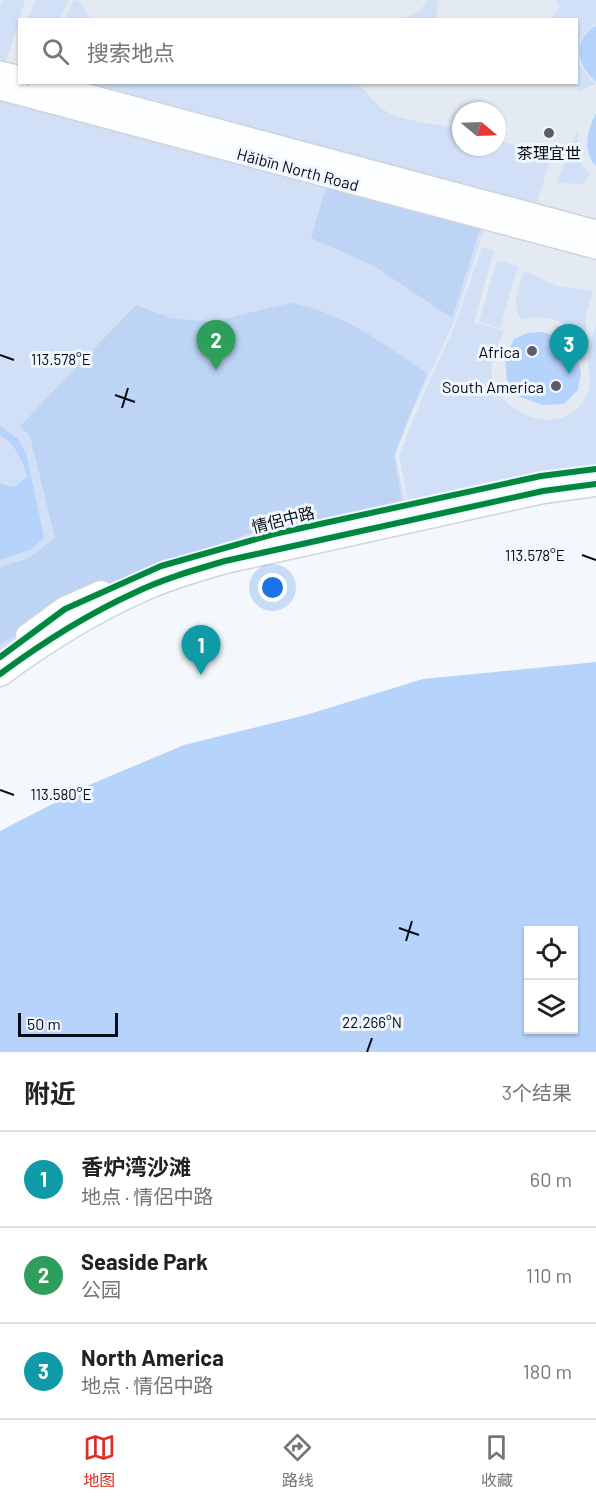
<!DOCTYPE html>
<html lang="zh">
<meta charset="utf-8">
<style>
:root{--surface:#fff;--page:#f6f6f6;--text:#222;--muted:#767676;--line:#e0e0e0;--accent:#d93025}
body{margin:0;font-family:Barlow,"Noto Sans SC",sans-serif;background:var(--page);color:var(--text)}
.controls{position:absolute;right:18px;bottom:18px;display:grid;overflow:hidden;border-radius:0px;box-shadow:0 2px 4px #0004}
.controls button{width:54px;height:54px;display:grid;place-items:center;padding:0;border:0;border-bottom:2px solid var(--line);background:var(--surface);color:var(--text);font:30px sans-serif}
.compass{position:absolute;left:452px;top:102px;width:54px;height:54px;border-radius:50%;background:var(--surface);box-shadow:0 2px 4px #0004;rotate:109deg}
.scale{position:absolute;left:18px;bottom:15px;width:100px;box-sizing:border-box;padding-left:6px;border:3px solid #070c13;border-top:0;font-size:16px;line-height:21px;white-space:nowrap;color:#070c13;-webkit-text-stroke:4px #f0f6ff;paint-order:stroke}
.you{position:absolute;left:273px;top:588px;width:21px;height:21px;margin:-15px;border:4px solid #fff;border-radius:50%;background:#1a73e8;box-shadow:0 0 0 9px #1a73e833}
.badge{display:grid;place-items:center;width:39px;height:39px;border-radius:50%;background:var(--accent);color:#fff;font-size:20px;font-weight:700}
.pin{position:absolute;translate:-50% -50px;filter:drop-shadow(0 2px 3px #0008)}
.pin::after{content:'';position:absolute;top:32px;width:21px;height:18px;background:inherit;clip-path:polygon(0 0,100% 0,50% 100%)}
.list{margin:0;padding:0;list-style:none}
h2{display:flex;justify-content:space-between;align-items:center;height:78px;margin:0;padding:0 24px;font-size:26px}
h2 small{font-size:20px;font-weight:400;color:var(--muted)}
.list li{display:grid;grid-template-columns:39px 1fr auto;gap:18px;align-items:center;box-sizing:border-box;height:96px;padding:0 24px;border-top:2px solid var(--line)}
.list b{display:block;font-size:22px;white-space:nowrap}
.list p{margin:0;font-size:20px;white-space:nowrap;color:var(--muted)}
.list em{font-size:20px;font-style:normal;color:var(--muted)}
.icon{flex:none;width:33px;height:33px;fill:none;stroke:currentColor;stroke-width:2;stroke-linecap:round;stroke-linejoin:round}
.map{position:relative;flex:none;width:596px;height:1052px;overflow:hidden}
.search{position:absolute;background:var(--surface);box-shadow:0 2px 4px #0004;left:18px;right:18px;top:18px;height:66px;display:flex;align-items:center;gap:15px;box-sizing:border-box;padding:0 21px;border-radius:0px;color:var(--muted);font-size:22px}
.sheet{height:366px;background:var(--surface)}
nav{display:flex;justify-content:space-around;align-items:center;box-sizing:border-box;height:84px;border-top:2px solid var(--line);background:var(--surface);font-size:16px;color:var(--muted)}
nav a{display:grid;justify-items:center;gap:3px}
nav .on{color:var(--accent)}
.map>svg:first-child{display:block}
.built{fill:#e4eaf2;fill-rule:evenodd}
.green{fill:#d1e0f7}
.forest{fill:#bdd4f5}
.water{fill:#b6d3fc;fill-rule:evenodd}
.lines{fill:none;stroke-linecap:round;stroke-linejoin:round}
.primary-casing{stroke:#d0d4da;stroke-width:24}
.highway-casing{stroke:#d0d4da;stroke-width:27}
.primary{stroke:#fdfeff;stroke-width:21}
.highway{stroke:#fdfeff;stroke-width:24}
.cycleway-casing{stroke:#f0f6ff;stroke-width:10}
.cycleway{stroke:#00873e;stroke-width:6}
.ticks{fill:none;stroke:#070c13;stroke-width:2}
.poi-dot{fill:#5a5e65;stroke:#f0f6ff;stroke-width:2}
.labels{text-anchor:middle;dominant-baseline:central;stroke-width:6;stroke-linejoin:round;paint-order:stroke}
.poi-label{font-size:16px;fill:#070c13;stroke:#f0f6ff;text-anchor:end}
.street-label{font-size:16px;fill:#070c13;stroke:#f0f6ff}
.ticks-label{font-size:15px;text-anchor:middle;fill:#070c13;stroke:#f0f6ff;stroke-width:6;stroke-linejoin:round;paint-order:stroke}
</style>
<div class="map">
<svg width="596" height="1052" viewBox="0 0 596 1052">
<rect width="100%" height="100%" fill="#f4f7fc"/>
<g class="built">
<path d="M0,0H596V231L39,83L576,82V20H20L19,77L0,72ZM461,111H497V147H461Z"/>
<polygon points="487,220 596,248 596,469 541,476 406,505 397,455 410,417 453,324"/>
</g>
<g class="green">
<polygon points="2,0 25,0 3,71 0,70 0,6"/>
<polygon points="36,0 69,0 60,19 28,19"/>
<polygon points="74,0 80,2 91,19 65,19"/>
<path d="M427,0H438L436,19H399C411,16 422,12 427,0Z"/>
<path d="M556,0H596V23C571,41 574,64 595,84L580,91L574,83L576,82V20L551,19L559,7Z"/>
<path d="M48,83H353C367,87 371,102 384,110C403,122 438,124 461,129V147H497V140L551,157L534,212Z"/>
<polygon points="0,90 487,221 453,324 410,417 396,455 406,505 274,533 161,564 64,608 0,655"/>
<path d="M577,131C580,147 575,162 590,174L584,184L557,183Z"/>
<path d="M482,247L494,250L474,322L504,331C496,347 488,366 493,384C496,394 503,399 510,405C536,426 574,427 588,392C593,379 587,368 588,355C589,345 594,334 596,324V467L541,471L408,501L399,456L424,393L455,326Z"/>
<polygon points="497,260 518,266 500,328 479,322"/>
<path d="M524,271L558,286L593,291L586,314V343L581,345C564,317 552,315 521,319C511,305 519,287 524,271Z"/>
</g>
<g class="forest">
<polygon points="328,181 482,223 452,318 374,266 311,238"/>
<path d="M290,303C342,311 385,345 427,373L394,455L402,502L245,535L69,600L0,645V567L29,558L55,538L30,436L20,426L136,305L171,318L212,322Z"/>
</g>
<g class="water">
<path d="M596,25V82C576,64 571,42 596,25Z"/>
<path d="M596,113V166C582,152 587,130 596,113Z"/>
<polygon points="543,332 562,338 575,351 581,372 578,390 564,404 542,405 518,396 507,380 505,358 514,339 527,333"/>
<path d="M0,426L18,439L26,453L44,537L32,549L0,560V484L15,487L27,476C22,459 16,445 0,435Z"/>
<path d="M596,662V1052H0V831L89,785L184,745L306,715L423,679ZM528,930H574V1030H528Z"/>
</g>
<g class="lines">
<defs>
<g id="primary">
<polyline points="0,72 20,77"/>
<polyline points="39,82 596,231"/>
<polyline points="0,89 596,248"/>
</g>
<g id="highway">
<polyline points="28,636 65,609 101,593"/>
<path d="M0,674C42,643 86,615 134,593C163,579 194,570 225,561L543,491L596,484"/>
</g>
</defs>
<use href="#primary" class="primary-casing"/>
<use href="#highway" class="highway-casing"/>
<use href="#primary" class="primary"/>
<use href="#highway" class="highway"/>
<defs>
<g id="cycleway">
<polyline points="0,657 65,609 161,566 274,534 541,476 596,469"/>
<path d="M0,674C42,643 86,615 134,593C163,579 194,570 225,561L543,491L596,484"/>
</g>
</defs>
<use href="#cycleway" class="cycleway-casing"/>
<use href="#cycleway" class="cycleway"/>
</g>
<path class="ticks" d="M0,355L14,360M115,395L135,402M122,408L128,388M582,555L596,560M0,790L14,795M399,928L419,935M406,941L412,921M367,1052L372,1038"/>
<g class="poi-dot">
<circle cx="549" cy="133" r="6"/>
<circle cx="532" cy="351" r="6"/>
<circle cx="556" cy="386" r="6"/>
</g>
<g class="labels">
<g class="poi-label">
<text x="549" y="152" text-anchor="middle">茶理宜世</text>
<text x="520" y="351">Africa</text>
<text x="544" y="386">South America</text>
</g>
<g class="street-label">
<text transform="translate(298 169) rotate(15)">Hǎibīn North Road</text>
<text transform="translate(283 519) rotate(-14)">情侶中路</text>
</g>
</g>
<g class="ticks-label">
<text x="61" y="365">113.578°E</text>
<text x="535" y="561">113.578°E</text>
<text x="61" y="800">113.580°E</text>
<text x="372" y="1028">22.266°N</text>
</g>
</svg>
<div class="controls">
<button><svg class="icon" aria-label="locate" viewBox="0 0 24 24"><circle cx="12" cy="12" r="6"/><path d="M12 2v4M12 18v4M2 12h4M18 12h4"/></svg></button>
<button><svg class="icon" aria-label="layers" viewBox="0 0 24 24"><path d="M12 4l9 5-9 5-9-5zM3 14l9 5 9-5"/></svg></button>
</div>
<svg class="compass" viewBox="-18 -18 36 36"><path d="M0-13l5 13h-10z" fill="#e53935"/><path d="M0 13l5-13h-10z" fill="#767676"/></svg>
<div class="scale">50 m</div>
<div class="you"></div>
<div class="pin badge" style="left:201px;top:675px;background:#0f9aa8">1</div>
<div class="pin badge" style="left:216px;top:370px;background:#2e9e5b">2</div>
<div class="pin badge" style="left:569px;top:374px;background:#0f9aa8">3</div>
<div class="search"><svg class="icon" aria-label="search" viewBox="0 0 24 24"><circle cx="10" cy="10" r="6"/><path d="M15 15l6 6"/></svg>搜索地点</div>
</div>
<section class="sheet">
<h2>附近<small>3个结果</small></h2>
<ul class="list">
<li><span class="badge" style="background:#0f9aa8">1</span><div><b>香炉湾沙滩</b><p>地点 · 情侶中路</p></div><em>60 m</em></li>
<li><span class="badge" style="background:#2e9e5b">2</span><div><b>Seaside Park</b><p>公园</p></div><em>110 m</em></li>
<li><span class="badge" style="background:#0f9aa8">3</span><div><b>North America</b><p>地点 · 情侶中路</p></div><em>180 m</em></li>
</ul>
</section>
<nav>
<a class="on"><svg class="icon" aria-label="map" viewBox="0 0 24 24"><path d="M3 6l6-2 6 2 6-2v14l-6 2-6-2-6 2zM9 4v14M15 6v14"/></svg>地图</a>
<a><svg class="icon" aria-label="directions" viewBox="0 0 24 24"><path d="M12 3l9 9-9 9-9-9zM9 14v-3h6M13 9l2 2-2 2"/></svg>路线</a>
<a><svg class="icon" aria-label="saved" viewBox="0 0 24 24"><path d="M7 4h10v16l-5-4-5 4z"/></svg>收藏</a>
</nav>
